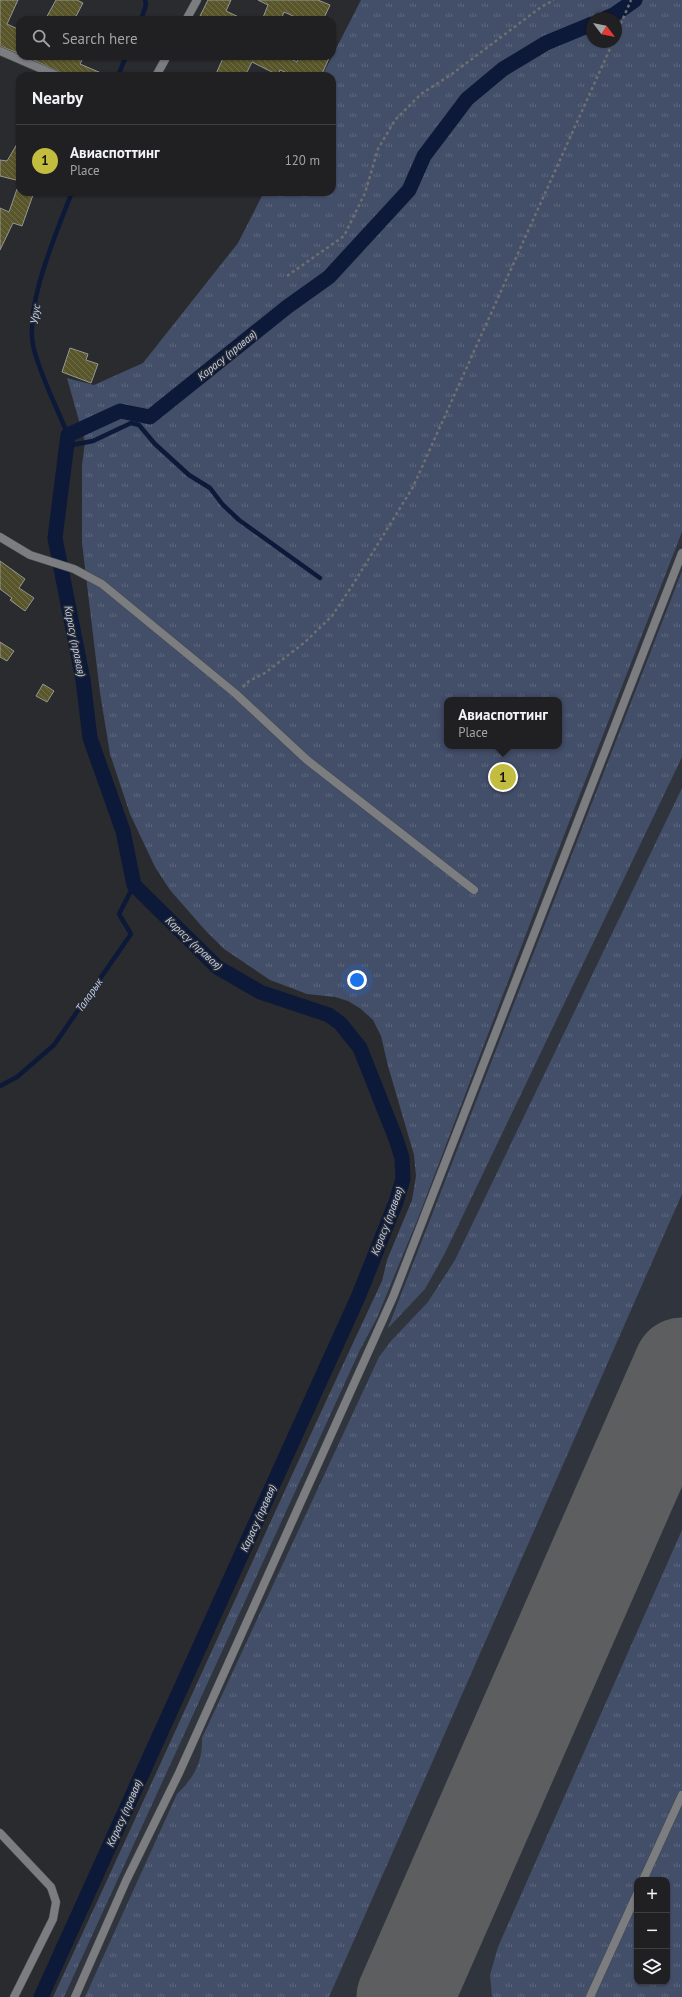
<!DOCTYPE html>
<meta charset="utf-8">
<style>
:root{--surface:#202022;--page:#28282a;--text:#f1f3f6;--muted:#a2a3a5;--line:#3d3e40;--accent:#c2bd3f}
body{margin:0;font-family:"PT Sans",sans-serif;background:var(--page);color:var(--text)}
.controls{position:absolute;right:12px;bottom:12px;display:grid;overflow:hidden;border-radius:8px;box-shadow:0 1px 3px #0004}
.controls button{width:36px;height:36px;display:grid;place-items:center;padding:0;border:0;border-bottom:1px solid var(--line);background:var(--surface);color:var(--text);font:20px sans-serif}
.compass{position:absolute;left:586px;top:12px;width:36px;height:36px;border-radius:50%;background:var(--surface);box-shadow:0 1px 3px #0004;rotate:122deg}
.you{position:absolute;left:357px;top:980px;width:14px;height:14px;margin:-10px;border:3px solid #fff;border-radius:50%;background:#1a73e8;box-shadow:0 0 0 6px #1a73e833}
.badge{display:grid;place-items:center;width:26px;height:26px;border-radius:50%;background:var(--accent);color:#111;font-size:13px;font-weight:700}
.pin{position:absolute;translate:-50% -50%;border:2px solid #fff;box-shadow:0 1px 4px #0006}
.popup{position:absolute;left:444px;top:697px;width:118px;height:52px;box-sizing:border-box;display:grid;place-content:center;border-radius:8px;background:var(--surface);filter:drop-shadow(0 1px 3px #0005);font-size:13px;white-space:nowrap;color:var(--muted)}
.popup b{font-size:15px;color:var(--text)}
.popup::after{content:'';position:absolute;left:50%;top:100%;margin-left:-8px;border:8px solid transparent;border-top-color:var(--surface)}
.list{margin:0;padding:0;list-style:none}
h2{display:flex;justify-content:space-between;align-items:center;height:52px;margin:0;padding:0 16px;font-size:17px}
h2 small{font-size:13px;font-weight:400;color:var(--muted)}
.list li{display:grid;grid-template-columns:26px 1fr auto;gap:12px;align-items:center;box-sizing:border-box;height:72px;padding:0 16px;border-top:1px solid var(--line)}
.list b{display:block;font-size:15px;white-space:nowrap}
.list p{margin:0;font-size:13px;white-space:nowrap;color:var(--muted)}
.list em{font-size:13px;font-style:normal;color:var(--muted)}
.icon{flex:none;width:22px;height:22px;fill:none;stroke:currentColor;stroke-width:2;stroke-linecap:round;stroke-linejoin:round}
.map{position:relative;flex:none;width:682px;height:1997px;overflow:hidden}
.search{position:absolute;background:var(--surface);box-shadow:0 1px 3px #0004;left:16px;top:16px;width:320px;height:44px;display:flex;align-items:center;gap:10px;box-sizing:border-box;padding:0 14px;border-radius:12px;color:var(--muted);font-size:15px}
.panel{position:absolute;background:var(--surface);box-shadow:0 1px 3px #0004;left:16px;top:72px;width:320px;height:124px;border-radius:12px}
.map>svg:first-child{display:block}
.built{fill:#30343c;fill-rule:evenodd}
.grass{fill:url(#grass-tufts);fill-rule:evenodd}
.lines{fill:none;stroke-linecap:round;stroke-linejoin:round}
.stream{stroke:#0d1939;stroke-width:4.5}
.canal{stroke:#0d1939;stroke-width:15}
.taxiway{stroke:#5c5e60;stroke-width:39}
.runway{stroke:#5c5e60;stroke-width:97}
.building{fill:url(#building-back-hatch);stroke:#969692}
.lane-casing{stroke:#47494b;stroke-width:9}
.street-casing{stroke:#47494b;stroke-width:9}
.path{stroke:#6e6f71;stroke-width:2.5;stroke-dasharray:3 3;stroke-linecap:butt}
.lane{stroke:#7b7d80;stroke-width:8}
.street{stroke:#7b7d80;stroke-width:8}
.labels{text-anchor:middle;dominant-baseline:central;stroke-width:3;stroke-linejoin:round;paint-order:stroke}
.water-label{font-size:11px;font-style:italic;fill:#c1d2f8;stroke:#2a2b2e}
</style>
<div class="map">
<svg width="682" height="1997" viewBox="0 0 682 1997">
<defs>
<pattern id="grass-tufts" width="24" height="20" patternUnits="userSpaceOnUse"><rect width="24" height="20" fill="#434e69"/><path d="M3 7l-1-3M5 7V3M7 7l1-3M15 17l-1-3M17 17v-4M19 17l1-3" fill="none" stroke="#5e677e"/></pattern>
<pattern id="building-back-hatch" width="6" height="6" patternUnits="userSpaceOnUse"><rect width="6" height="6" fill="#58562a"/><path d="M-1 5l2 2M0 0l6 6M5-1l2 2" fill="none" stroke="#706e49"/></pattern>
</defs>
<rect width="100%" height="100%" fill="#2a2b2e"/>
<path class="built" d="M682,532V1997H64L360,1350L377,1318L419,1216L544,887ZM637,1880H667V1982H637Z"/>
<g class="grass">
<path d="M361,0H682V532L544,887L419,1216L377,1318L360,1350L64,1997H53C164,1759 270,1519 382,1281L387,1260L412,1200L416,1176L414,1155L388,1066L381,1036L373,1020L361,1009L348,1001L335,997L307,994L270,980L224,949L205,930L170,890L155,867L130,814L110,754L100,693L82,543V465L85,442L67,378L94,385L143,363L238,243L264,192H332V76H322ZM592,18H616V42H592ZM447,700H559V746H447Z"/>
<polygon points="682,571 682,757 445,1253 425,1289 388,1328"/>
<path d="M682,788V1194L329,1997H85L177,1794C194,1778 203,1761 202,1738L379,1357L391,1341L428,1302L455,1260Z"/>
<path d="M682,1530V1997H492L490,1975L498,1947ZM637,1880H667V1982H637Z"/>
</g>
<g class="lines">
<g class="stream">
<polyline points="141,20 146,5 145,0"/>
<polyline points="118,76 126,56"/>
<path d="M68,435C57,408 43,381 35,353C21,311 57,232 72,192"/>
<polyline points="67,446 93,441 131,423 139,425 155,444 189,475 210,488 223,505 239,520 320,578"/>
<polyline points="0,1086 17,1077 54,1045 131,934 119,914 134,885"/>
</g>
<g class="canal">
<polyline points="606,18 615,14 635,0"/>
<polyline points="41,1997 359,1295 396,1202 403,1179 402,1158 396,1139 360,1048 341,1024 329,1015 260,992 217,967 134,885 123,831 90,738 83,680 55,538 68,435 120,411 150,417 287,307 329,277 409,190 424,156 467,99 503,69 546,43 592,24"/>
</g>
<polyline class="taxiway" points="429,1997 425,1967 430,1940"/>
<polyline class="runway" points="405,1997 682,1366"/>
</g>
<g class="building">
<polygon points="0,0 18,0 7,24 20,30 20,54 0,46"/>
<polygon points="56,0 77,0 83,3 74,20 45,20"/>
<polygon points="208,0 231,0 226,11 245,20 198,20"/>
<polygon points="258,0 318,0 330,5 323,20 302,20 284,12 281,20 262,20 268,5"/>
<polygon points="25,56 84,56 80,64 108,76 68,76"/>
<polygon points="224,56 285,56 297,62 299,56 330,56 321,76 294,76 280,70 278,75 252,62 245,76 215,76"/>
<polygon points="20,139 20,181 0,176 0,160 7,161"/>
<polygon points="17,189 20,192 33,195 22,226 13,223 0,250 0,208 9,212"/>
<polygon points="70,348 88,354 86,360 98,364 91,383 62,372"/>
<polygon points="0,561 25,579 19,588 34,598 25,611 10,600 12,598 0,589"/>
<polygon points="0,642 14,651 7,661 0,657"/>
<polygon points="43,684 54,691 47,702 36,696"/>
</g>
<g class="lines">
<defs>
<g id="lane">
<polyline points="0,51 58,76"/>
<polyline points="0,537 30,555 74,569 102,584 236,694 307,760 474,890"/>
<polyline points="643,1880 682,1795"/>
<polyline points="75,1997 126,1881 179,1773 393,1297 682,553"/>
<polyline points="590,1997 637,1894"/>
</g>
<g id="street">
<polyline points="186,20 197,0"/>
<polyline points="156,76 167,56"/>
<polyline points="0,1833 51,1887 56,1902 53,1919 14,1997"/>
</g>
</defs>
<use href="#lane" class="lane-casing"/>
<use href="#street" class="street-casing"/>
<g class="path">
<polyline points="616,35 631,0"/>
<polyline points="287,276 344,236 365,193 378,149 395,120 421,94 452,74 541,7 554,0"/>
<polyline points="243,687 249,681 265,673 305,642 332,616 352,586 413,487 613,42"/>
</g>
<use href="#lane" class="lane"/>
<use href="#street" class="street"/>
</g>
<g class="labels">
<g class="water-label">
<text transform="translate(35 314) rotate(-82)">Урус</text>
<text transform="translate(227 355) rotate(-39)">Карасу (правая)</text>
<text transform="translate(75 641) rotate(79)">Карасу (правая)</text>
<text transform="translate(194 943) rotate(43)">Карасу (правая)</text>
<text transform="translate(89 995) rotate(-55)">Таларык</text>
<text transform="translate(387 1221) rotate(-69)">Карасу (правая)</text>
<text transform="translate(258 1518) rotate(-66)">Карасу (правая)</text>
<text transform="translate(124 1813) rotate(-66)">Карасу (правая)</text>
</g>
</g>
</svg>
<div class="controls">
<button>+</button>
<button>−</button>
<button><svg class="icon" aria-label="layers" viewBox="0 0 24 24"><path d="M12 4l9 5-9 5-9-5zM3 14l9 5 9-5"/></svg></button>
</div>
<svg class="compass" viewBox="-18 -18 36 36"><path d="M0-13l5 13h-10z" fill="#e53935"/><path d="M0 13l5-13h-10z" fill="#a2a3a5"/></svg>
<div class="you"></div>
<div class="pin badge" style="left:503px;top:777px">1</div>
<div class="popup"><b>Авиаспоттинг</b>Place</div>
<div class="search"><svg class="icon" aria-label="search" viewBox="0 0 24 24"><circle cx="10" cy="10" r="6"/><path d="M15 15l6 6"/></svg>Search here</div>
<section class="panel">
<h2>Nearby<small></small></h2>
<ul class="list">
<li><span class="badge">1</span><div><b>Авиаспоттинг</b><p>Place</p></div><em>120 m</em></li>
</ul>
</section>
</div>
